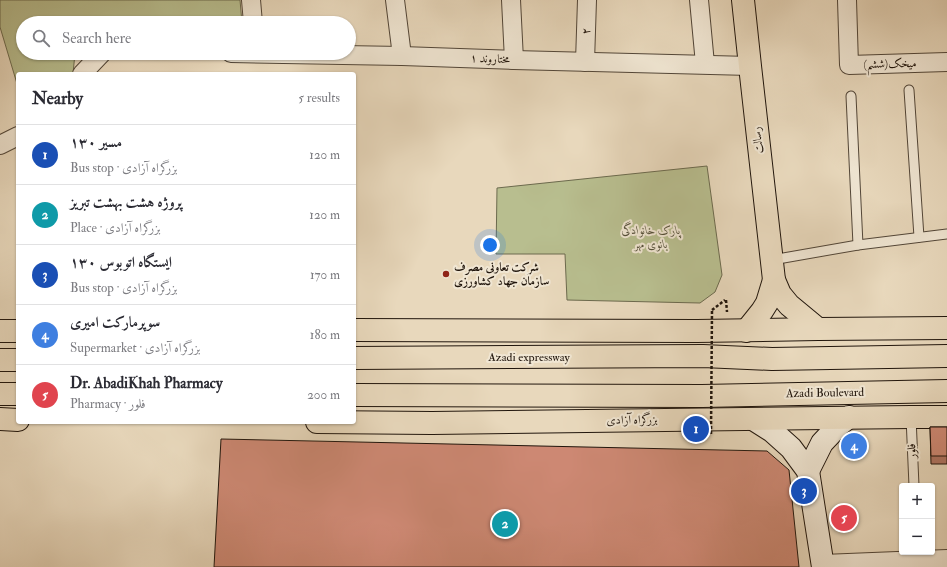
<!DOCTYPE html>
<meta charset="utf-8">
<style>
:root{--surface:#fff;--page:#f2f2f3;--text:#2b2b33;--muted:#7c7c81;--line:#e1e1e2;--accent:#8f2418}
body{margin:0;font-family:"IM FELL Double Pica",Amiri,serif;background:var(--page);color:var(--text)}
.controls{position:absolute;right:12px;bottom:12px;display:grid;overflow:hidden;border-radius:4px;box-shadow:0 1px 3px #0004}
.controls button{width:36px;height:36px;display:grid;place-items:center;padding:0;border:0;border-bottom:1px solid var(--line);background:var(--surface);color:var(--text);font:20px sans-serif}
.you{position:absolute;left:490px;top:245px;width:14px;height:14px;margin:-10px;border:3px solid #fff;border-radius:50%;background:#1a73e8;box-shadow:0 0 0 6px #1a73e833}
.badge{display:grid;place-items:center;width:26px;height:26px;border-radius:50%;background:var(--accent);color:#fff;font-size:13px;font-weight:700}
.pin{position:absolute;translate:-50% -50%;border:2px solid #fff;box-shadow:0 1px 4px #0006}
.list{margin:0;padding:0;list-style:none}
h2{display:flex;justify-content:space-between;align-items:center;height:52px;margin:0;padding:0 16px;font-size:17px}
h2 small{font-size:13px;font-weight:400;color:var(--muted)}
.list li{display:grid;grid-template-columns:26px 1fr auto;gap:12px;align-items:center;box-sizing:border-box;height:60px;padding:0 16px;border-top:1px solid var(--line)}
.list b{display:block;font-size:15px;white-space:nowrap}
.list p{margin:0;font-size:13px;white-space:nowrap;color:var(--muted)}
.list em{font-size:13px;font-style:normal;color:var(--muted)}
.icon{flex:none;width:22px;height:22px;fill:none;stroke:currentColor;stroke-width:2;stroke-linecap:round;stroke-linejoin:round}
.map{position:relative;flex:none;width:947px;height:567px;overflow:hidden}
.search{position:absolute;background:var(--surface);box-shadow:0 1px 3px #0004;left:16px;top:16px;width:340px;height:44px;display:flex;align-items:center;gap:10px;box-sizing:border-box;padding:0 14px;border-radius:22px;color:var(--muted);font-size:15px}
.panel{position:absolute;background:var(--surface);box-shadow:0 1px 3px #0004;left:16px;top:72px;width:340px;height:352px;border-radius:4px}
.map>svg:first-child{display:block}
.green{fill:#b8be8f;stroke:#6c6a4e}
.lines{fill:none;stroke-linecap:round;stroke-linejoin:round}
.lane-casing{stroke:#524638;stroke-width:11}
.street-casing{stroke:#524638;stroke-width:20}
.secondary-casing{stroke:#20150c;stroke-width:24}
.primary-casing{stroke:#20150c;stroke-width:24}
.highway-casing{stroke:#20150c;stroke-width:24}
.path{stroke:#20150c;stroke-width:2.5;stroke-dasharray:3 2;stroke-linecap:butt}
.lane{stroke:#f0e6d3;stroke-width:9}
.street{stroke:#f0e6d3;stroke-width:18}
.secondary{stroke:#f0e6d3;stroke-width:22}
.primary{stroke:#e8d8bc;stroke-width:22}
.highway{stroke:#e8d8bc;stroke-width:22}
.path-bridge{stroke:#20150c;stroke-width:2.5;stroke-dasharray:3 2;stroke-linecap:butt}
.wall{fill:#b07563;stroke:#20150c}
.building{fill:#cd8873;stroke:#20150c}
.poi-dot{fill:#8f2418;stroke:#f0e6d3;stroke-width:1.5}
.labels{text-anchor:middle;dominant-baseline:central;stroke-width:4;stroke-linejoin:round;paint-order:stroke}
.street-label{font-size:12px;fill:#20150c;stroke:#f0e6d3}
.park-label{font-size:12px;font-style:italic;fill:#55503a;stroke:#f0e6d3}
.poi-label{font-size:12px;font-weight:bold;fill:#20150c;stroke:#f0e6d3;text-anchor:start}
</style>
<div class="map">
<svg width="947" height="567" viewBox="0 0 947 567">
<rect width="100%" height="100%" fill="#e8d8bc"/>
<filter id="stains"><feTurbulence type="fractalNoise" baseFrequency=".005" numOctaves="4"/><feColorMatrix values="0 0 0 0 .2 0 0 0 0 .09 0 0 0 0 .02 0 0 0 .5 -.17"/></filter>
<radialGradient id="worn" r=".72"><stop offset=".6" stop-color="#630" stop-opacity="0"/><stop offset="1" stop-color="#630" stop-opacity=".3"/></radialGradient>
<g class="green">
<polygon points="0,0 240,0 242,23 23,23 23,53 75,53 73,74 18,74 18,87 0,27"/>
<polygon points="707,166 722,275 715,292 700,303 567,300 565,254 496,254 497,188"/>
</g>
<g class="lines">
<defs>
<g id="lane">
<polyline points="909,90 919,237"/>
<polyline points="851,96 858,245"/>
<polyline points="772,260 858,245 947,234"/>
<polyline points="911,417 914,486"/>
</g>
<g id="street">
<polyline points="251,0 253,23"/>
<polyline points="395,0 402,56"/>
<polyline points="511,0 514,60"/>
<polyline points="699,0 705,64"/>
<polyline points="847,0 849,65 947,62"/>
<polyline points="231,53 402,56 514,60 750,66"/>
<polyline points="585,62 587,0"/>
<polyline points="82,74 102,53"/>
<polyline points="0,145 18,136"/>
<polyline points="823,564 947,559"/>
</g>
<g id="secondary">
<polyline points="753,419 772,431 791,448 808,471 823,567"/>
<polyline points="808,471 822,443 839,425 849,417"/>
</g>
<g id="primary">
<polyline points="743,0 750,66 774,280 780,294 789,305 818,329"/>
<polyline points="746,331 762,311 767,303 774,280"/>
</g>
<g id="highway">
<polyline points="354,330 697,331 818,329 947,328"/>
<polyline points="0,331 18,331"/>
<polyline points="354,358 703,356 772,359 947,356"/>
<polyline points="0,360 18,360"/>
<polyline points="0,394 18,394"/>
<polyline points="354,395 702,396 947,391"/>
<polyline points="0,419 18,420"/>
<polyline points="317,422 432,423 911,417 947,417"/>
</g>
</defs>
<use href="#lane" class="lane-casing"/>
<use href="#street" class="street-casing"/>
<use href="#secondary" class="secondary-casing"/>
<use href="#primary" class="primary-casing"/>
<use href="#highway" class="highway-casing"/>
<g class="path">
<polyline points="726,300 727,312"/>
<polyline points="712,310 725,300"/>
</g>
<use href="#lane" class="lane"/>
<use href="#street" class="street"/>
<use href="#secondary" class="secondary"/>
<use href="#primary" class="primary"/>
<use href="#highway" class="highway"/>
<polyline class="path-bridge" points="711,434 712,310"/>
</g>
<polygon class="wall" points="930,427 947,427 947,464 931,464"/>
<g class="building">
<polygon points="930,427 947,427 947,456 931,456"/>
<polygon points="221,439 767,451 789,470 799,567 214,567"/>
</g>
<circle class="poi-dot" cx="446" cy="274" r="4"/>
<g class="labels">
<g class="street-label">
<text transform="translate(586 31) rotate(-88)">۲</text>
<text transform="translate(490 59) rotate(2)">مختاروند ۱</text>
<text transform="translate(890 64) rotate(-1)">میخک(ششم)</text>
<text transform="translate(758 140) rotate(-97)">رسالت</text>
<text x="529" y="357">Azadi expressway</text>
<text transform="translate(825 393) rotate(-1)">Azadi Boulevard</text>
<text transform="translate(632 420) rotate(-1)">بزرگراه آزادی</text>
<text transform="translate(912 451) rotate(-92)">فلور</text>
</g>
<g class="park-label">
<text x="651" y="230">پارک خانوادگی<tspan x="651" dy="14">بانوی مهر</tspan></text>
</g>
<g class="poi-label">
<text x="454" y="267">شرکت تعاونی مصرف<tspan x="454" dy="14">سازمان جهاد کشاورزی</tspan></text>
</g>
</g>
<rect width="100%" height="100%" filter="url(#stains)"/>
<rect width="100%" height="100%" fill="url(#worn)"/>
</svg>
<div class="controls">
<button>+</button>
<button>−</button>
</div>
<div class="you"></div>
<div class="pin badge" style="left:696px;top:429px;background:#1a4fb4">1</div>
<div class="pin badge" style="left:505px;top:524px;background:#0f9aa8">2</div>
<div class="pin badge" style="left:804px;top:491px;background:#1a4fb4">3</div>
<div class="pin badge" style="left:854px;top:446px;background:#3f7fe0">4</div>
<div class="pin badge" style="left:844px;top:518px;background:#e0444e">5</div>
<div class="search"><svg class="icon" aria-label="search" viewBox="0 0 24 24"><circle cx="10" cy="10" r="6"/><path d="M15 15l6 6"/></svg>Search here</div>
<section class="panel">
<h2>Nearby<small>5 results</small></h2>
<ul class="list">
<li><span class="badge" style="background:#1a4fb4">1</span><div><b>مسیر ۱۳۰</b><p>Bus stop · بزرگراه آزادی</p></div><em>120 m</em></li>
<li><span class="badge" style="background:#0f9aa8">2</span><div><b>پروژه هشت بهشت تبریز</b><p>Place · بزرگراه آزادی</p></div><em>120 m</em></li>
<li><span class="badge" style="background:#1a4fb4">3</span><div><b>ایستگاه اتوبوس ۱۳۰</b><p>Bus stop · بزرگراه آزادی</p></div><em>170 m</em></li>
<li><span class="badge" style="background:#3f7fe0">4</span><div><b>سوپرمارکت امیری</b><p>Supermarket · بزرگراه آزادی</p></div><em>180 m</em></li>
<li><span class="badge" style="background:#e0444e">5</span><div><b>Dr. AbadiKhah Pharmacy</b><p>Pharmacy · فلور</p></div><em>200 m</em></li>
</ul>
</section>
</div>
